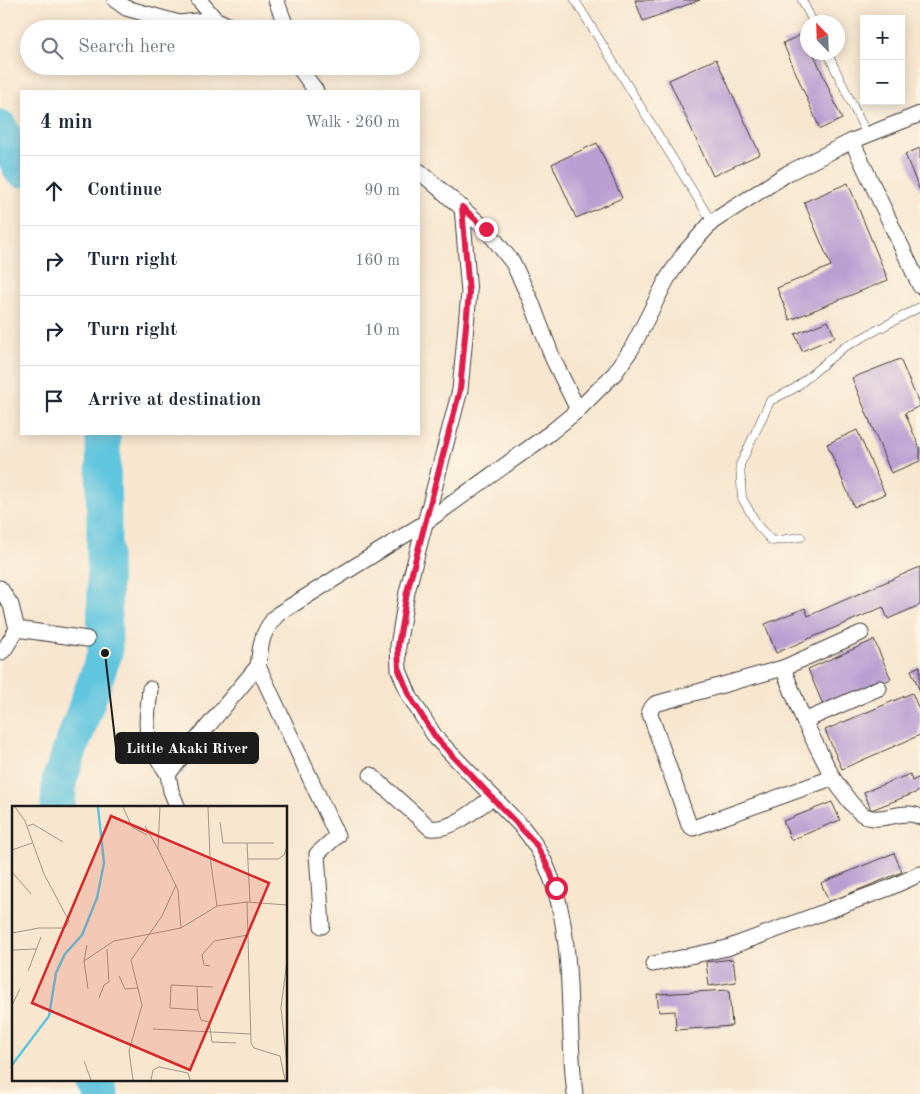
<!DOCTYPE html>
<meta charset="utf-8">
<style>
:root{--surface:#fff;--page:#f6f6f7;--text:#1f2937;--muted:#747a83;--line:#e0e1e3}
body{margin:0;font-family:"Old Standard TT",serif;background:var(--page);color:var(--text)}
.controls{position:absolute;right:15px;top:15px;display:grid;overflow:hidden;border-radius:0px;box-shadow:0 2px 12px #0003}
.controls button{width:45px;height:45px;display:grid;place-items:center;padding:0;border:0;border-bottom:1px solid var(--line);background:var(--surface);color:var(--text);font:25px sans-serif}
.compass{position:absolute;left:800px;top:15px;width:45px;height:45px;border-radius:50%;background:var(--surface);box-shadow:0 2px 12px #0003;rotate:337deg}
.stop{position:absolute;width:15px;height:15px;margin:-11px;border:4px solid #e11d48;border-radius:50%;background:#fff}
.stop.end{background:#e11d48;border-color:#fff;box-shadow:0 1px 5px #0008}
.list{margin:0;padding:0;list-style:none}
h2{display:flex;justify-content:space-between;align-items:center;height:65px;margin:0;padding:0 20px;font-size:21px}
h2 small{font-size:16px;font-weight:400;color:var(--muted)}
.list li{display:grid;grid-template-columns:32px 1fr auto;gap:15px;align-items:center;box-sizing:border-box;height:70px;padding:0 20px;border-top:1px solid var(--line)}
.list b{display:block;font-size:19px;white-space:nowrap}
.list em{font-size:16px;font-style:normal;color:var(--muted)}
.icon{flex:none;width:28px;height:28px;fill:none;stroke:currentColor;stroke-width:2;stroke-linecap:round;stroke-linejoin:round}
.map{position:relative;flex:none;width:920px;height:1094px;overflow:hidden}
.search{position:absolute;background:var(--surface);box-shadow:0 2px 12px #0003;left:20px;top:20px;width:400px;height:55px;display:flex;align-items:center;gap:12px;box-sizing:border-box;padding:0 18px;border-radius:28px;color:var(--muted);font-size:19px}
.panel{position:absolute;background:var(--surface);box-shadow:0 2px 12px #0003;left:20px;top:90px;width:400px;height:345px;border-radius:0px}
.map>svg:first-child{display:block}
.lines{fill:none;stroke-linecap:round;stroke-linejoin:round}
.river{stroke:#60c5de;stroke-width:35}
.building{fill:#ba9ed2}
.service-casing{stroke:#3d3a37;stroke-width:9}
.minor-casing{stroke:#3d3a37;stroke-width:17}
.service{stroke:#fff;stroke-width:8}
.minor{stroke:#fff;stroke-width:15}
.route{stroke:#e11d48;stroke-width:6}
.inset-river{fill:none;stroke:#60c5de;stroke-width:2.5}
.inset-road{fill:none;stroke:#a09587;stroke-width:1}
.view{fill:#d62828;fill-opacity:0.15;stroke:#d62828;stroke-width:2.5}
.inset-edge{fill:none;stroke:#1c1c1c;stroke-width:2.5}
.leader{fill:none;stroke:#1c1c1c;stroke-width:2}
.callout-dot{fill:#1c1c1c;stroke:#fcf5e5;stroke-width:2}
.callout{fill:#1c1c1c;stroke:#1c1c1c;stroke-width:2}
.callout-label{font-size:15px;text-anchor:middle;font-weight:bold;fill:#fff}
</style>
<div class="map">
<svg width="920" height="1094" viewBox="0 0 920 1094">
<rect width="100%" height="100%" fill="#fcf5e5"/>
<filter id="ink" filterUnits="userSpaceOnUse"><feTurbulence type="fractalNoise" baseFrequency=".02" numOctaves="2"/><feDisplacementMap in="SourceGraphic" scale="10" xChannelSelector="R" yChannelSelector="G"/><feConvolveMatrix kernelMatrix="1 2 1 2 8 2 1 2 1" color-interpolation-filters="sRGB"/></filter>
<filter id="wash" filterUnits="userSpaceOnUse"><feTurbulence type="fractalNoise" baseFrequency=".0096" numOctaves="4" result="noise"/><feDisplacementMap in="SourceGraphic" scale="20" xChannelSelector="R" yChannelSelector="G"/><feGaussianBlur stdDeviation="1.12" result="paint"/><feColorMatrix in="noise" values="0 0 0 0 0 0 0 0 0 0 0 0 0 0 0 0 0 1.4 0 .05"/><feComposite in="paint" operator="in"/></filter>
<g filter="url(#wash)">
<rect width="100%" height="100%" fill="#f8e6cf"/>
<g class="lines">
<g class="river">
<polyline points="0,127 21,170"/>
<polyline points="58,808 59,781 105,653 103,434"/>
<polyline points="95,1080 101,1094"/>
</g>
</g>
<g id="blocks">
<g class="building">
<polygon points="635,0 700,0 643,21"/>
<polygon points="805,33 808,39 808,52 813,52 842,119 820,129 783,43"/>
<polygon points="716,59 760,154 713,176 669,80"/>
<polygon points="597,143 622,198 576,218 552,164"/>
<polygon points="920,148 920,191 905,154"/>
<polygon points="848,183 888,280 790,320 777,288 831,266 804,202"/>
<polygon points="828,321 835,337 802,351 795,334"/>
<polygon points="900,359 920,406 905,413 920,449 920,461 891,473 852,378"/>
<polygon points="857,430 885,494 854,507 827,444"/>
<polygon points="920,567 920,605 888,619 883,607 776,653 765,624 805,608 808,616"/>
<polygon points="874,640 891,679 824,707 808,669"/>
<polygon points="920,666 920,691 911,670"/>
<polygon points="912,693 920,712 920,735 842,769 825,730"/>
<polygon points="910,774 912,781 920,777 920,791 871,810 864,792"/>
<polygon points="832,802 840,820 791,840 783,821"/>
<polygon points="894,853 902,872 829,902 821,883"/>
<polygon points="733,959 736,982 709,986 706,962"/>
<polygon points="729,990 732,1026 676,1030 675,1011 659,1012 657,994"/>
</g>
</g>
</g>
<g filter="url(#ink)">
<use href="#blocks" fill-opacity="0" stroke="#3d3a37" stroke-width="1"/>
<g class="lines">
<defs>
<g id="service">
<polyline points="575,0 712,222"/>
<polyline points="802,0 813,22"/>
<polyline points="827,52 867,135"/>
<polyline points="801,537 772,541 758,526 742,498 740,465 770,401 795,388 843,348 920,307"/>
</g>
<g id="minor">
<polyline points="115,0 126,8 179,23 215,19"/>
<polyline points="199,0 215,19 236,29"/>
<polyline points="276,0 287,29"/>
<polyline points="298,66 316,91"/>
<polyline points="852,141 920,286"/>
<polyline points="419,171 486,229 513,263 531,301 553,359 578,410"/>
<path d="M462,207L469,293L460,390L407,592L398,646L399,670L410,697L436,738L523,828C582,899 564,1007 575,1094"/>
<polyline points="0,588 11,605 17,629 4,650 0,653"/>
<polyline points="17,629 87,639"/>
<path d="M861,633L783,668L655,704L649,711L689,825L693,828L829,779L834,780C842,790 851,806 862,814C878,826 904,807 920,817"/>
<polyline points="783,668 804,721 834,780"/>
<path d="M150,689C146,732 142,737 168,774"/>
<polyline points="804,721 879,688"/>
<path d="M371,775L430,828C453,831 475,809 493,797"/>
<polyline points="178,808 171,791 168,774 258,666"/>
<path d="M322,926L317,854L337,836L258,666C261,643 261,632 278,614L426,522L550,433L578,410L615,373L632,348L667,279L685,252L712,222L788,173L852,141L920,114"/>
<polyline points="653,964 727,948 889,888 920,874"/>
</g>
</defs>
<use href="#service" class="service-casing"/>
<use href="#minor" class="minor-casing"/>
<use href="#service" class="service"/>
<use href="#minor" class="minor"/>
</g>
</g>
<g class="lines" filter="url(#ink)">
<polyline class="route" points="486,229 462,207 469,293 460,390 407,592 398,646 399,670 410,697 436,738 535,843 549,869 556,888"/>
</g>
<g transform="translate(12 806)">
<rect width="275" height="275" fill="#f8e6cf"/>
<path class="inset-river" d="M0,259L37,210L44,167L53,148L70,129L85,92L92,57L86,1"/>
<path class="inset-road" d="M111,1L120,21L135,29M148,1L146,43L166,84L169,122M196,1L198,51L205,100M208,16L211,37H262M16,20L21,18L51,36M133,20L146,43M235,37L238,96M0,44L20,37M236,53H266L272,49L275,41M0,66L19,88M235,96L239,237L242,242L268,250L273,274M0,127L27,122H53L57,115L32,68L13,15L3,1M0,144L24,143M72,155L75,139M275,155L269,201L275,260M198,160L192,159L190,149L202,135L236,129M16,165L29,131M107,170L113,183L126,182M185,181L186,204M201,181L159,179L158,202L186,204L189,214L197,216L200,236L224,237M76,183L72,155L102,135L169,122L205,100L235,96L275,99M87,192L92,179L97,176L95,143M0,199L8,183M141,223L239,228M72,255L79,274M121,274L117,245L130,199L119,154L150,110L164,79M139,274L141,264L147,261L176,267L178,274"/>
<path class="view" d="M99,10L257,77L178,264L20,197Z"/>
<rect width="275" height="275" class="inset-edge"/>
</g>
<path class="leader" d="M105 653L116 748"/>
<circle class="callout-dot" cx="105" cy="653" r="5"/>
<rect class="callout" x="116" y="733" width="142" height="30" rx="5"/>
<g class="callout-label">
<text x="187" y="753">Little Akaki River</text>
</g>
</svg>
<div class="controls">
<button>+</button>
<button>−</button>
</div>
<svg class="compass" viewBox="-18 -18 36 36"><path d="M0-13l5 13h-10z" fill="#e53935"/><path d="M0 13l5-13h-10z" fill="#747a83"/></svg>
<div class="stop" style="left:556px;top:888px"></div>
<div class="stop end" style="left:486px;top:229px"></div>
<div class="search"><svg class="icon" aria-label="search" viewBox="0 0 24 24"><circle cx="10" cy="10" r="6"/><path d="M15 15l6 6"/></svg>Search here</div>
<section class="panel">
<h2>4 min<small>Walk · 260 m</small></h2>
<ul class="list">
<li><svg class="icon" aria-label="ahead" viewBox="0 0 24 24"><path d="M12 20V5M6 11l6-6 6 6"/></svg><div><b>Continue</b></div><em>90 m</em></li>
<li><svg class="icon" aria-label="right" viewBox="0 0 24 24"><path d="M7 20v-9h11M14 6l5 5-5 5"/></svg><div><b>Turn right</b></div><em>160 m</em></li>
<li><svg class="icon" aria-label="right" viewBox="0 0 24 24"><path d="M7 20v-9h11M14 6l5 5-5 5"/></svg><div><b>Turn right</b></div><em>10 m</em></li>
<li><svg class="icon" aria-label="arrive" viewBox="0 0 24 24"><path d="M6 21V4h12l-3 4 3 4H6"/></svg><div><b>Arrive at destination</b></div></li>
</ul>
</section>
</div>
